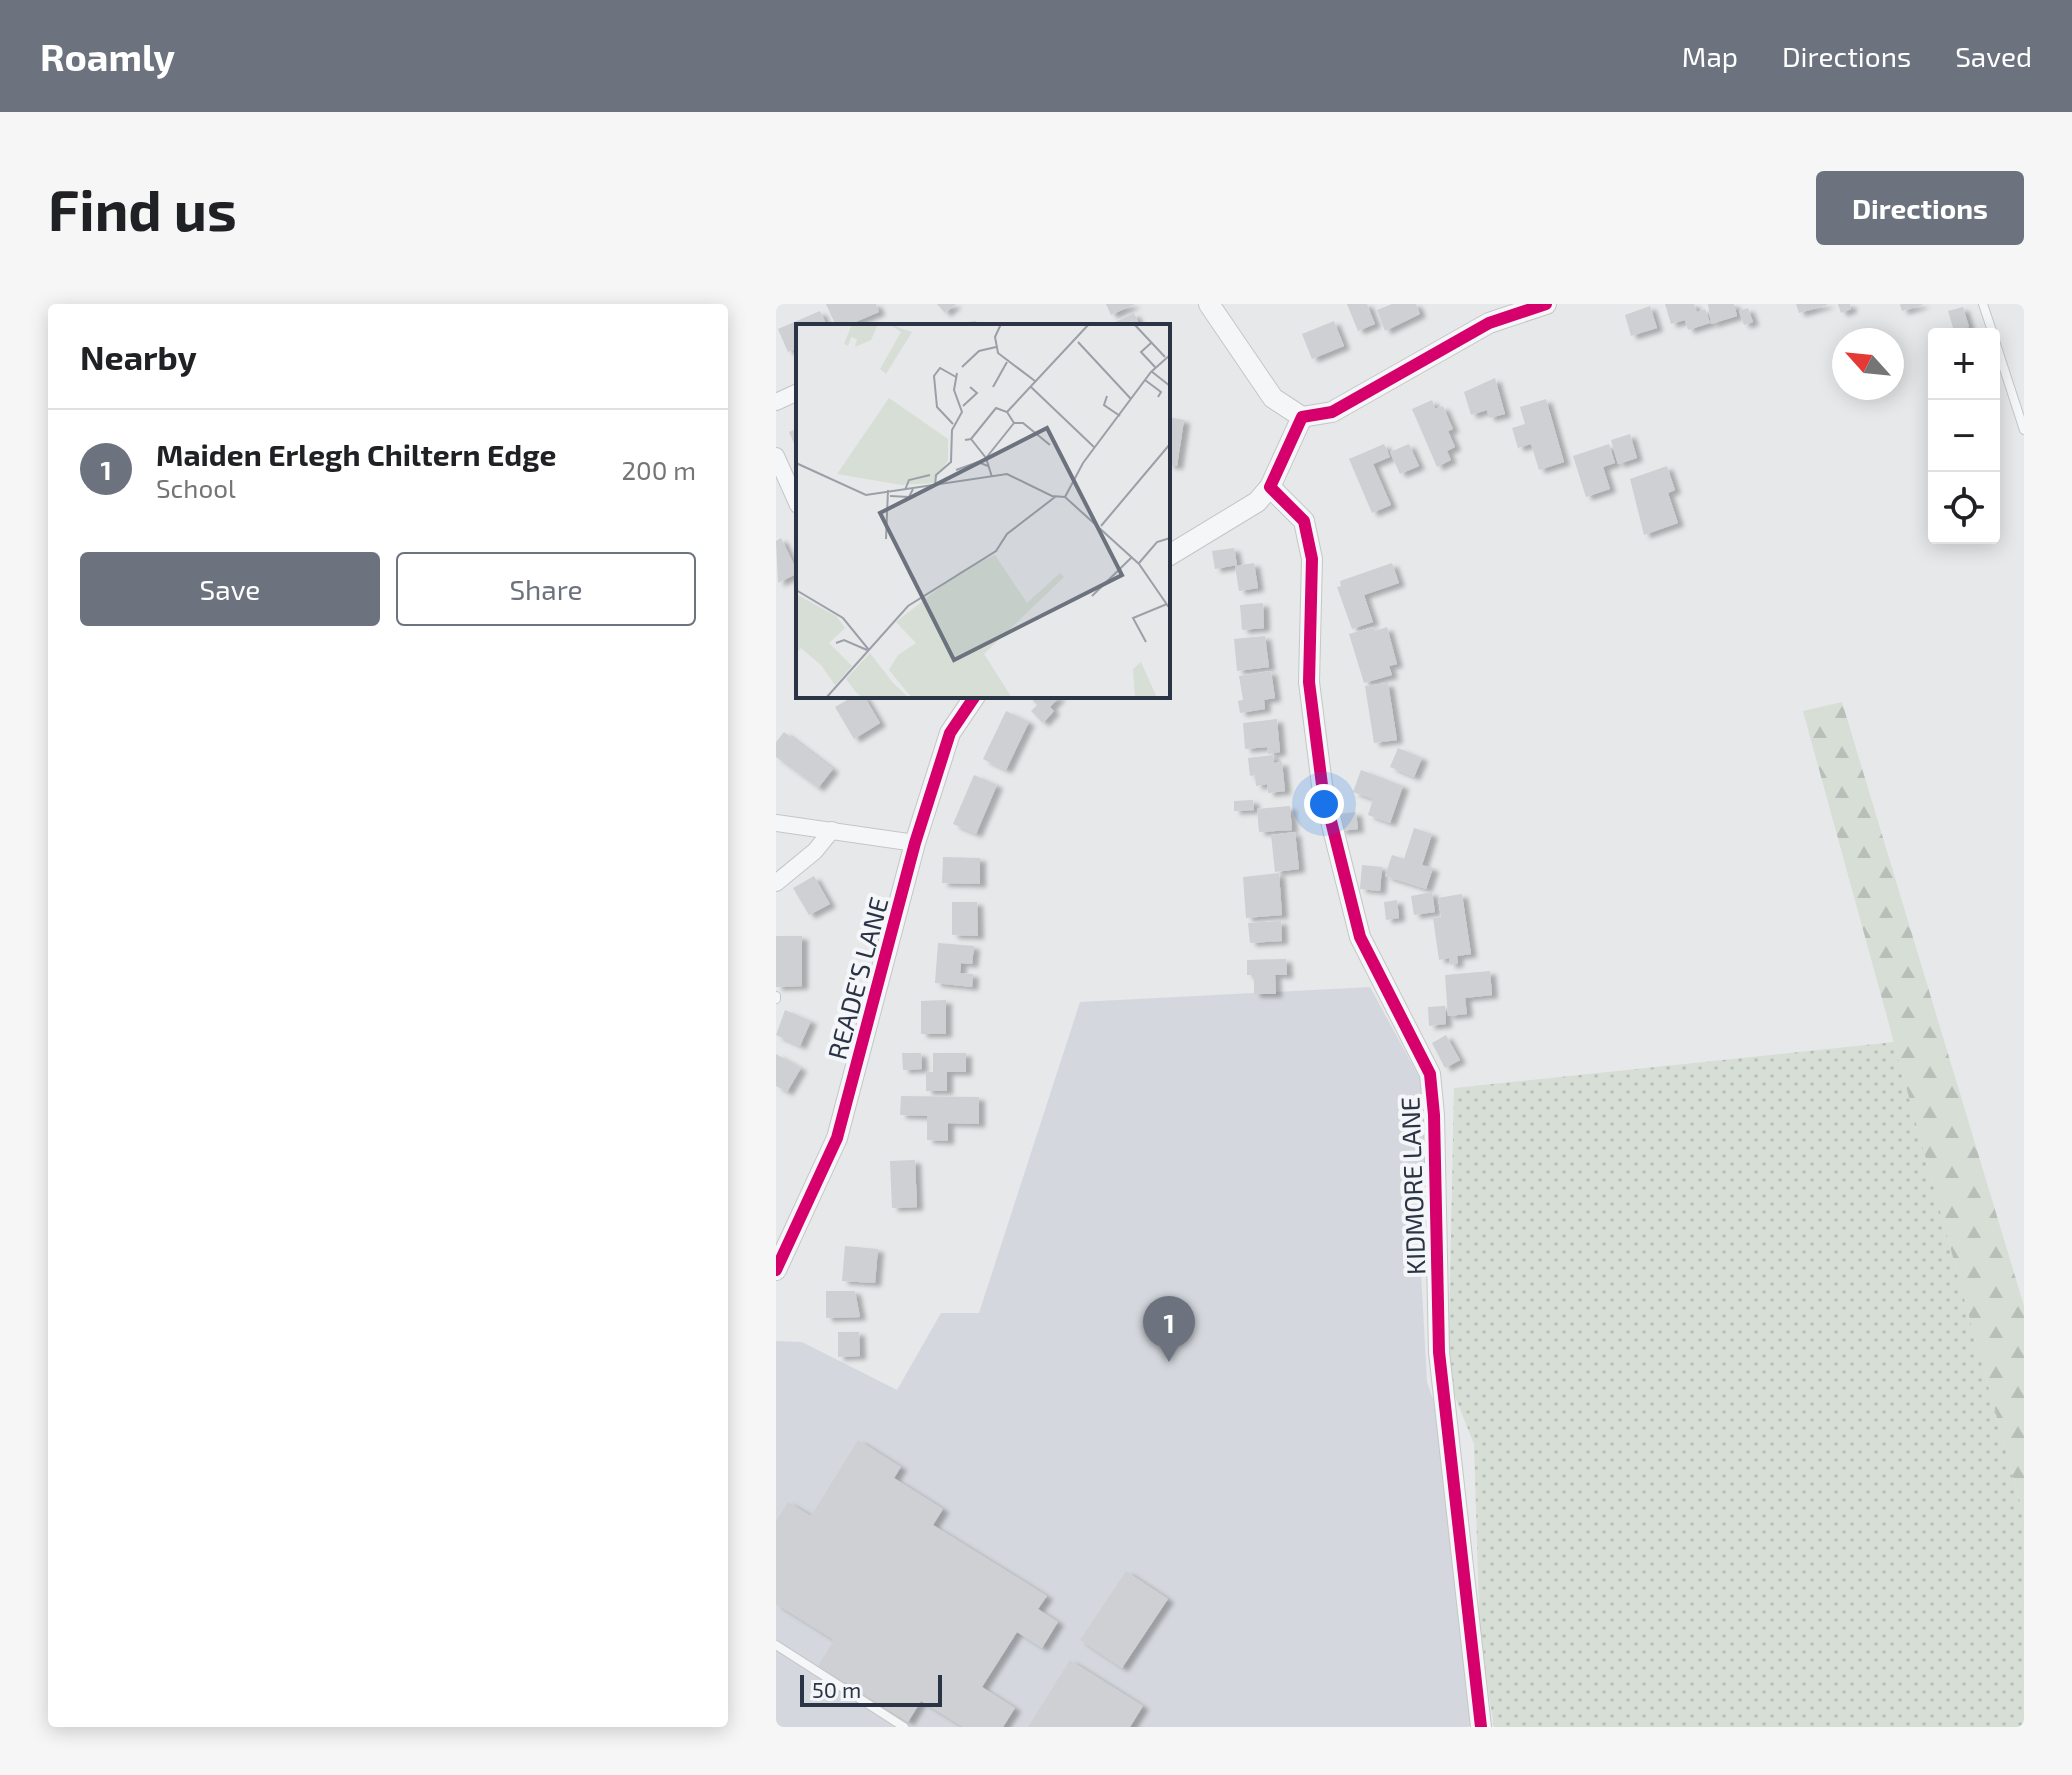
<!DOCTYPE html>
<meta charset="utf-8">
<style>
:root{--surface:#fff;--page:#f6f6f6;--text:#202124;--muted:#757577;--line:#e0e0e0;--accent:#6c737f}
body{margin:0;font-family:"Exo 2",sans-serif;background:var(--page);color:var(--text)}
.controls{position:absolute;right:24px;top:24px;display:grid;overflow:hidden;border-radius:8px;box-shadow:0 4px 20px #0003}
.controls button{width:72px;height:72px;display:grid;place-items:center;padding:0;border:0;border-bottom:2px solid var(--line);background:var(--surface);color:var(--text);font:40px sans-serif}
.compass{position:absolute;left:1056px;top:24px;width:72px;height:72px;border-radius:50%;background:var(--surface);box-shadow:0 4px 20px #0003;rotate:297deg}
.scale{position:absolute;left:24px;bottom:20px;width:142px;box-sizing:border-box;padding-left:8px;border:4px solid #2b3445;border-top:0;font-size:22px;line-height:28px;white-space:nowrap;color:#2b3445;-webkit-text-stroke:6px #f4f6f9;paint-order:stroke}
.you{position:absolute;left:548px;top:500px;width:28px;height:28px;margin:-20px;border:6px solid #fff;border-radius:50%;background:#1a73e8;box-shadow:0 0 0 12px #1a73e833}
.badge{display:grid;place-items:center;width:52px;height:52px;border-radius:50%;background:var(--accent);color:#fff;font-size:26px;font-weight:700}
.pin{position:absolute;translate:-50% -66px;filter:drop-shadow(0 2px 4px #0008)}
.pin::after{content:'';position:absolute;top:42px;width:28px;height:24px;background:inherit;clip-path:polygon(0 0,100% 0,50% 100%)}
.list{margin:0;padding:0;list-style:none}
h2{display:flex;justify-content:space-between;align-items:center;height:104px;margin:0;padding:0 32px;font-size:34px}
h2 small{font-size:26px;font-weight:400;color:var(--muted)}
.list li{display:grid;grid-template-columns:52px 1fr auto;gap:24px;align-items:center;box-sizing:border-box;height:120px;padding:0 32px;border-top:2px solid var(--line)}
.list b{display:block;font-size:30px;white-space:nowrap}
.list p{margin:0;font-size:26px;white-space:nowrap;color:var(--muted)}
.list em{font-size:26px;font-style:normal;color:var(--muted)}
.actions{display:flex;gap:16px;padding:24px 32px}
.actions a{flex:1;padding:18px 0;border:2px solid var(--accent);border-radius:8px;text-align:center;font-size:28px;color:var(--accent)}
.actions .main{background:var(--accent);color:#fff}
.icon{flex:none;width:44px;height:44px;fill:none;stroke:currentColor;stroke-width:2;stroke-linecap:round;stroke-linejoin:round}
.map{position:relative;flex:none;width:1248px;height:1423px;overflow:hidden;border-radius:8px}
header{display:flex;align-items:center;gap:48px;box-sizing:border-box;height:112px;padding:0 40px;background:var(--accent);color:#fff}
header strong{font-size:38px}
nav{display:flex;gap:44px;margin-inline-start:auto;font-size:28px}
.intro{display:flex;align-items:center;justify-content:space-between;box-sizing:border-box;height:192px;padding:0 48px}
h1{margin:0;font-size:56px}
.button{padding:20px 36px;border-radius:8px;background:var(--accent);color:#fff;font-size:28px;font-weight:700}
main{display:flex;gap:48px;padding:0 48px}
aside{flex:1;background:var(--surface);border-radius:8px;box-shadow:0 4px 20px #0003}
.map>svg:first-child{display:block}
.built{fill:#d4d7dd}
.grass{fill:url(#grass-dots)}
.forest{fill:url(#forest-firs)}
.building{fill:#ced0d3;filter:url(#shadow)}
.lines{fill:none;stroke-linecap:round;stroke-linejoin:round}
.service-casing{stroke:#c4c6c8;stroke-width:10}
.minor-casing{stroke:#c4c6c8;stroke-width:18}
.tertiary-casing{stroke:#c4c6c8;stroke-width:22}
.service{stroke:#f5f6f7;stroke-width:8}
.minor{stroke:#f5f6f7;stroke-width:16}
.tertiary{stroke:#f5f6f7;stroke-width:20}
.cycleway-casing{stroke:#f4f6f9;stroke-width:17}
.cycleway{stroke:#d6006c;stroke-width:12}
.labels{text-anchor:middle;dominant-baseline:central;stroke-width:8;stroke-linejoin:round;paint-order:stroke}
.street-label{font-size:26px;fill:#2b3445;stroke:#f4f6f9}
.inset-road{fill:none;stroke:#9ba0a8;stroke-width:2}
.view{fill:#6c737f;fill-opacity:0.15;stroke:#6c737f;stroke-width:4}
.inset-edge{fill:none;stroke:#2b3445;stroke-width:4}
</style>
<header>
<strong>Roamly</strong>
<nav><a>Map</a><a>Directions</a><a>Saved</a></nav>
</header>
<div class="intro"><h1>Find us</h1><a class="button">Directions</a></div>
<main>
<aside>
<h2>Nearby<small></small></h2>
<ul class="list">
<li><span class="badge">1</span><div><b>Maiden Erlegh Chiltern Edge</b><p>School</p></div><em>200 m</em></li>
</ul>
<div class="actions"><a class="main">Save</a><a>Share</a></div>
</aside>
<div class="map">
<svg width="1248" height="1423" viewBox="0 0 1248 1423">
<defs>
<pattern id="grass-dots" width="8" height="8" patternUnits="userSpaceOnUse" patternTransform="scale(2)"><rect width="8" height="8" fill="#d6ded6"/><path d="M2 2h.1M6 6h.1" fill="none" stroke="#b8bfb9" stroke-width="1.8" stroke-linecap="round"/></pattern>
<pattern id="forest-firs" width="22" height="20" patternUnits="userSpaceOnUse" patternTransform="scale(2)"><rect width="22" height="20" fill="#d6ded6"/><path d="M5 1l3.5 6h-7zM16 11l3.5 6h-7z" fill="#b8bfb9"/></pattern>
<filter id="shadow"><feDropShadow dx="6" dy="3.5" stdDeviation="2" flood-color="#0004"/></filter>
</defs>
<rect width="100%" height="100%" fill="#e6e8ea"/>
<polygon class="built" points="594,683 653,791 643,932 651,1078 680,1161 688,1290 683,1327 699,1418 692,1423 0,1423 0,1037 26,1038 121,1086 165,1009 203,1009 304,698"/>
<polygon class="grass" points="1118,738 1248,1212 1248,1423 718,1423 704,1334 698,1140 672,1075 678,784"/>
<polygon class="forest" points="1066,398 1248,1002 1248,1212 1027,407"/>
<g class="building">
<polygon points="50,0 100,0 103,8 70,22 60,22"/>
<polygon points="161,0 180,0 169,9"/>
<polygon points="330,0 359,0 335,11"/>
<polygon points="571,0 591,0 599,20 582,27"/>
<polygon points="616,0 640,0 644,10 609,27 601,6"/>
<polygon points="889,0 918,0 921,8 929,5 934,19 912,26 909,16 895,20"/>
<polygon points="932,0 958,0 961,12 935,20"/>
<polygon points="1020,0 1051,0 1051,1 1023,9"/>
<polygon points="1062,0 1074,0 1075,5 1065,9"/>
<polygon points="1124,0 1146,0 1146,1 1126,7"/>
<polygon points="874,2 881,24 855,32 849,11"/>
<polygon points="1187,3 1193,23 1178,27 1172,7"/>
<polygon points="972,4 977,18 968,21 963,7"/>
<polygon points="44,7 51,22 22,22 22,44 12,48 2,25"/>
<polygon points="358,9 364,22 331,22"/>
<polygon points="200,17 200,22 172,22 172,20"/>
<polygon points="558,17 568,42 536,55 526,30"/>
<polygon points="719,74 729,110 713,114 711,106 695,111 688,88"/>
<polygon points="770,95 788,158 763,166 755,140 742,144 736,124 749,120 744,103"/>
<polygon points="656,96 659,105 667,102 677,125 672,127 679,143 671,147 675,156 661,163 636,105"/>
<polygon points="392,113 408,116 401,162 392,161"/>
<polygon points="22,124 22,148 13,128"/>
<polygon points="854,130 861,154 842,160 835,136"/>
<polygon points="608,140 614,153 597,160 615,201 596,209 573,155"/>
<polygon points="633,140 643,162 624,170 614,148"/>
<polygon points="833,140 839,159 827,163 834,185 810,193 797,152"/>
<polygon points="891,162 899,186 892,189 902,219 868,231 854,175"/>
<polygon points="5,234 22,269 2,279 0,237"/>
<polygon points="458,244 461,261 439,265 436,247"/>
<polygon points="478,259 482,284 463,287 459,262"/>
<polygon points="616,259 623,279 588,291 597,318 576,325 561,283 565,282 564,277"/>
<polygon points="487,299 488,324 466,326 464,301"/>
<polygon points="597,323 599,327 611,323 621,360 613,362 616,371 588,379 573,330"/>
<polygon points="489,332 493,363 461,367 458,335"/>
<polygon points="495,367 499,394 488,396 489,405 464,409 462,397 467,396 463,372"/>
<polygon points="612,379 621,436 598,439 589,382"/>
<polygon points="78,392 88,392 104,419 78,435 59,403"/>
<polygon points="253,392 284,392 274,403 278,407 267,419 255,407 261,401"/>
<polygon points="230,407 253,418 230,466 207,455"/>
<polygon points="501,415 504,448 492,450 491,443 469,445 467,419"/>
<polygon points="8,428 57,465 42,484 0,453 0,438"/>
<polygon points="622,444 646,454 638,473 614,463"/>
<polygon points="497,451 498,459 506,458 509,487 492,489 491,480 480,482 479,471 474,472 472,454"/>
<polygon points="585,466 627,482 614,519 592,511 597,495 577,488"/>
<polygon points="198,471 221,481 200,530 177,520"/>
<polygon points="477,496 478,506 458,507 458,497"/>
<polygon points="514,502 516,526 483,528 481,505"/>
<polygon points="580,508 582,525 564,527 562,510"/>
<polygon points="638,524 656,530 646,561 657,564 650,585 609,572 616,551 628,555"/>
<polygon points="519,528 523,565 499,568 495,531"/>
<polygon points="167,553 204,554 204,580 166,579"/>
<polygon points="586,561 606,563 604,587 584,585"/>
<polygon points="503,569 506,611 470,614 467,573"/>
<polygon points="38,572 54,600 33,611 17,584"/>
<polygon points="656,588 659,608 638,611 635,592"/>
<polygon points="686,590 695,650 681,652 682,659 674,661 673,654 663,656 657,614 665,613 662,594"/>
<polygon points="621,596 623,614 610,616 608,598"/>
<polygon points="176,598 201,598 202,632 176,631"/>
<polygon points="505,617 506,637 474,639 472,619"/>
<polygon points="0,632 26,632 26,682 0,683"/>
<polygon points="162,639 198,642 196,660 185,659 184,669 197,670 196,683 159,679"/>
<polygon points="510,655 511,671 499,671 500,690 478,690 478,671 471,671 471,656"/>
<polygon points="714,667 716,691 689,694 691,710 672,712 669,671"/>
<polygon points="170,696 170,730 145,730 145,697"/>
<polygon points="669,702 670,720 653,722 652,703"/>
<polygon points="9,706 35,717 24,742 0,731"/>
<polygon points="670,731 684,756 669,764 656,739"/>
<polygon points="126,749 145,749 146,765 127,766"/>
<polygon points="157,749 190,749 190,768 171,768 171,787 150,787 150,768 157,768"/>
<polygon points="0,750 25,764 11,788 0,782"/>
<polygon points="125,792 203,793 203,820 172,819 172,837 151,836 151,812 124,811"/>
<polygon points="139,856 141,903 116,904 114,857"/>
<polygon points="69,942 102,945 99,979 66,977"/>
<polygon points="50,987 79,987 84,1013 50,1014"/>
<polygon points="62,1028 83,1028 84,1052 62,1053"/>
<polygon points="82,1136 125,1163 118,1174 167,1205 157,1221 271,1292 262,1305 282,1318 266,1344 241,1328 206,1383 239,1404 227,1423 187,1423 145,1397 132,1418 42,1362 58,1336 0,1300 0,1217 12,1198 35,1212"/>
<polygon points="350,1267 392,1295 346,1364 304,1336"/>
<polygon points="294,1356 367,1402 354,1423 252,1423"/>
</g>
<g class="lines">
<defs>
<g id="service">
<polyline points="1207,0 1217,30"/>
<polyline points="1218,34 1248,126"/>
<polyline points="0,692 0,695"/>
<polyline points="0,1341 128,1423"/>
</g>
<g id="minor">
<polyline points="0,98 22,88"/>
<polyline points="0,152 22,201"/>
<polyline points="0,519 139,539"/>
<polyline points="0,579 39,547 56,526"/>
</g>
<g id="tertiary">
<polyline points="433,0 497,94 526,113"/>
<polyline points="526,113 556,108 713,19 770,0"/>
<polyline points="494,183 528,217 536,255 533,378 546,481 584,633 654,770 658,811 663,1048 705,1423"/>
<polyline points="392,252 481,198 494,183 526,113"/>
<polyline points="0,966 61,834 139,539 174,429 199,392"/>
</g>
</defs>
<use href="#service" class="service-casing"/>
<use href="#minor" class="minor-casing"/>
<use href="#tertiary" class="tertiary-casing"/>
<use href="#service" class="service"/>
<use href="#minor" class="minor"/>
<use href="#tertiary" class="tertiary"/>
<defs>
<g id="cycleway">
<polyline points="0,966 61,834 139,539 174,429 199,392"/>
<polyline points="705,1423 663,1048 658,811 654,770 584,633 546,481 533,378 536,255 528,217 494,183 526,113 556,108 713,19 770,0"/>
</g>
</defs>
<use href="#cycleway" class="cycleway-casing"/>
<use href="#cycleway" class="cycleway"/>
</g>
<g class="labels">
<g class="street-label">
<text transform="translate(81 674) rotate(-75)">READE'S LANE</text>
<text transform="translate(636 882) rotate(-92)">KIDMORE LANE</text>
</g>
</g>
<g transform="translate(20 20)">
<rect width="374" height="374" fill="#e6e8ea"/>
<path d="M93,74L152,115V136L137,159L106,161L41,150ZM199,231L231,279L179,327L207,374H116L93,346L102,331L120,319L100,298L165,247ZM0,270L40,292L49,304L33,319L56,342L39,361L25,341L5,324L0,329ZM74,329L97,359L113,374H66L60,368L50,355Z" fill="#d6ded6"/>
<path d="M56,0H82L75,16L59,23L61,15L55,13L52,22L48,20ZM93,0L116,8L90,50L84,45L105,8ZM264,249L268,253L188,330L216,374H207L178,327ZM345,338L354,358L361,374H339L337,345Z" fill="#d6ded6"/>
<path class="inset-road" d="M205,0L199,13L202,29L239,57M338,0L369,33M282,18L335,75M355,19L345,28L359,43M166,43L183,27L200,23M355,47L374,62M349,56L365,68L362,73M197,63L211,38M235,63L299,124M311,72L308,81L324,92M167,82L181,69L174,63M211,88L293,0M218,99H227L254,121M157,100L141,83L138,52L144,44L160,53M175,115L200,84L211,88L218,99M169,116L175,115L190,134L196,153M190,134L218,99M0,139L70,171L211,150L256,172L269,173M160,146L182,138L192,142M139,162L140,151L155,138L156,106L166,88L158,66L161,49M109,166L113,156L134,151M94,172L113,173L117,165M269,173L287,139L355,48L374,31M269,173L343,240L374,285M305,202L374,120M90,215L92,166M343,239L361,218L374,214M0,266L47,294L73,326M296,272L336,233M350,318L337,294L371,280M40,319L48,316L71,326M30,374L112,282L200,227L211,210L259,173"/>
<path class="view" d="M251,104L326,251L158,336L84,189Z"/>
<rect width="374" height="374" class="inset-edge"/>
</g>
</svg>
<div class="controls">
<button>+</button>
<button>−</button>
<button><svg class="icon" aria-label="locate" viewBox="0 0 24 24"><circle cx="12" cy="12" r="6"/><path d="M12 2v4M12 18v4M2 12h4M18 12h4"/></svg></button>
</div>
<svg class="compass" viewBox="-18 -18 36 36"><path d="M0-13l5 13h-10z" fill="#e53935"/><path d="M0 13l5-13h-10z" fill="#757577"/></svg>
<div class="scale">50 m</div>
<div class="you"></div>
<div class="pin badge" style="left:393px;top:1058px">1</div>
</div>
</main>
